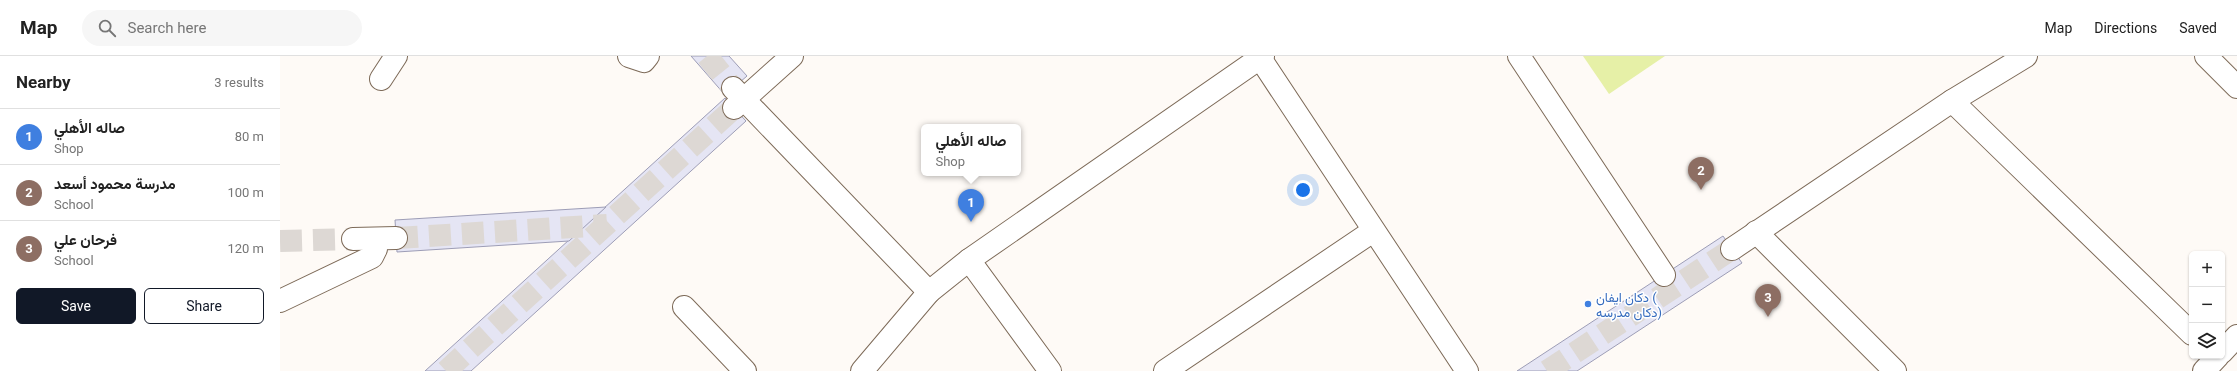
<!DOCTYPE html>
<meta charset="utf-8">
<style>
:root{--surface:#fff;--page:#f6f6f6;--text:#222;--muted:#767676;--line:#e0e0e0;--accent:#111827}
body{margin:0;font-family:Roboto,Vazirmatn,sans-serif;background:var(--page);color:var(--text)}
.controls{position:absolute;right:12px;bottom:12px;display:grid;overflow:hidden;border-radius:6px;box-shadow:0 1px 3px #0004}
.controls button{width:36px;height:36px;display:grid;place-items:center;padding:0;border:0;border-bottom:1px solid var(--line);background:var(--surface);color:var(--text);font:20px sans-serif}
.you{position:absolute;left:1023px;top:134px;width:14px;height:14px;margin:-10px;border:3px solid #fff;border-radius:50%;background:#1a73e8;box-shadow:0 0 0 6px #1a73e833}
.badge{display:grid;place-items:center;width:26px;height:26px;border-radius:50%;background:var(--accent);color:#fff;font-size:13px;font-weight:700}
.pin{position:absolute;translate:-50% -33px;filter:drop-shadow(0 1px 2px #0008)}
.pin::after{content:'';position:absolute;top:21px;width:14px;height:12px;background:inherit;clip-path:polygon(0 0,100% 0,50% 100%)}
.popup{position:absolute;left:641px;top:68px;width:100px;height:52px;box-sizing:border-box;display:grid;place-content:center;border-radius:6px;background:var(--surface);filter:drop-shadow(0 1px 3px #0005);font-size:13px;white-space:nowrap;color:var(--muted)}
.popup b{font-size:15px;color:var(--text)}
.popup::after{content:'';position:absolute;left:50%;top:100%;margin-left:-8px;border:8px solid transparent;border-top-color:var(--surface)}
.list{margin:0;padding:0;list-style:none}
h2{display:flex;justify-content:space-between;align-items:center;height:52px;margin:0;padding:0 16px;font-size:17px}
h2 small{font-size:13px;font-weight:400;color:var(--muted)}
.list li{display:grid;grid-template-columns:26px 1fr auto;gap:12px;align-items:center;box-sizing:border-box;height:56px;padding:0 16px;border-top:1px solid var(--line)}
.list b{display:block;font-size:15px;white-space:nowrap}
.list p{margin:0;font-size:13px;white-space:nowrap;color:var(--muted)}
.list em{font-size:13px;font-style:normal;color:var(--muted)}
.actions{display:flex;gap:8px;padding:12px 16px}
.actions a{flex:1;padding:9px 0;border:1px solid var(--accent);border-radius:6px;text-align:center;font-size:14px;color:var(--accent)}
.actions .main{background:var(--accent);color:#fff}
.icon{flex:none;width:22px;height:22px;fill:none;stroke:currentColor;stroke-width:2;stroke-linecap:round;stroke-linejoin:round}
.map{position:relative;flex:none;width:1957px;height:315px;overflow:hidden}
header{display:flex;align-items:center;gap:24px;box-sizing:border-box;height:56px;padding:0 20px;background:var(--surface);border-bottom:1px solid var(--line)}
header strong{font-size:19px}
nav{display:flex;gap:22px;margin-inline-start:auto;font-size:14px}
.search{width:280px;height:36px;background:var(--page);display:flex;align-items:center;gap:10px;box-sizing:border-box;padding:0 14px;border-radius:22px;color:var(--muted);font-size:15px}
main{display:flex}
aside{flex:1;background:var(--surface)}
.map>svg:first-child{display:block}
.green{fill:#e6f0a7}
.building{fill:#e5e5f4;stroke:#9d9db6}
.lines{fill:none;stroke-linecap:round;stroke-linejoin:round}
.minor-tunnel{stroke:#ddd8d4;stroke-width:22;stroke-dasharray:22 11;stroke-linecap:butt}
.minor-casing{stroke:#7d6a58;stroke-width:24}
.minor{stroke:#fff;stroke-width:22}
.shop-dot{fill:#3f7fe0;stroke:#fff;stroke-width:1.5}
.labels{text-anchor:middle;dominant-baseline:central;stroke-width:3;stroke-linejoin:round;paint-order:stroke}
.shop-label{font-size:13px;fill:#366cbe;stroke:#fff;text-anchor:start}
</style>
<header>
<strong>Map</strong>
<div class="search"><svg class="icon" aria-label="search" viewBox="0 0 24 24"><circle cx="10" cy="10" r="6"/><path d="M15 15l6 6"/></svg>Search here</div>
<nav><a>Map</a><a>Directions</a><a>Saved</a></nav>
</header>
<main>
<aside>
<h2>Nearby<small>3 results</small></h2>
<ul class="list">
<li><span class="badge" style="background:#3f7fe0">1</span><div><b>صاله الأهلي</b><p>Shop</p></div><em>80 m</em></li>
<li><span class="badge" style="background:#8d6e63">2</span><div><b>مدرسة محمود أسعد</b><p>School</p></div><em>100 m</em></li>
<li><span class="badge" style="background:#8d6e63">3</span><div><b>فرحان علي</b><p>School</p></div><em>120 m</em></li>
</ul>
<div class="actions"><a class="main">Save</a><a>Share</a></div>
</aside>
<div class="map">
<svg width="1957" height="315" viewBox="0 0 1957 315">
<rect width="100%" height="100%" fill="#fefaf6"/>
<polygon class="green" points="1303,0 1385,0 1329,38"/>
<g class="building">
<polygon points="411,0 449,0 467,20 445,39"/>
<polygon points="445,42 466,65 191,315 145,315"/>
<polygon points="326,151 289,185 117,196 115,164"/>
<polygon points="1443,180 1462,207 1297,315 1237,315"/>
</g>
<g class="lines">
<g class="minor-tunnel">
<polyline points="427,0 453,32"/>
<polyline points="116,182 327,169"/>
<polyline points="0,185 73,183"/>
<polyline points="166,315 454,52"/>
<polyline points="1267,315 1452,193"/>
</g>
<defs>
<g id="minor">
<polyline points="349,0 364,5 368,0"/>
<polyline points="1239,0 1384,219"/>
<polyline points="1926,0 1957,31"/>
<polyline points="980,2 1187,315"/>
<polyline points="101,23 116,0"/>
<polyline points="453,32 649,236"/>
<polyline points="1672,45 1912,278"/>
<polyline points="454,52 512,0"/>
<polyline points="1476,176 1615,315"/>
<polyline points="73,183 116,182"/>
<polyline points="1452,193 1672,45 1746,0"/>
<polyline points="689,204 770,315"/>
<polyline points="0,245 92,201 96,193 95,183"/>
<polyline points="404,251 465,315"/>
<polyline points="1942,296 1957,280"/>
<polyline points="582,315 649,236 689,204 983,0"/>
<polyline points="885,315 1093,175"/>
<polyline points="1924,315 1938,300"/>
</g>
</defs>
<use href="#minor" class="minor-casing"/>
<use href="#minor" class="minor"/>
</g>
<circle class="shop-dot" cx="1308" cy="248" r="4"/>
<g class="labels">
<g class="shop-label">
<text x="1316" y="241">دكان ايفان (<tspan x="1316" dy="15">دكان مدرسه)</tspan></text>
</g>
</g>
</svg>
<div class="controls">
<button>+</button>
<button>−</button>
<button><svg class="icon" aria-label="layers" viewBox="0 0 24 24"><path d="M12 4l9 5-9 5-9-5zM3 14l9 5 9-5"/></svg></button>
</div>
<div class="you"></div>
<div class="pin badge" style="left:691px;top:166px;background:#3f7fe0">1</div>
<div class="popup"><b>صاله الأهلي</b>Shop</div>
<div class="pin badge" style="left:1421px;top:134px;background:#8d6e63">2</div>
<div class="pin badge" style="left:1488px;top:261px;background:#8d6e63">3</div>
</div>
</main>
